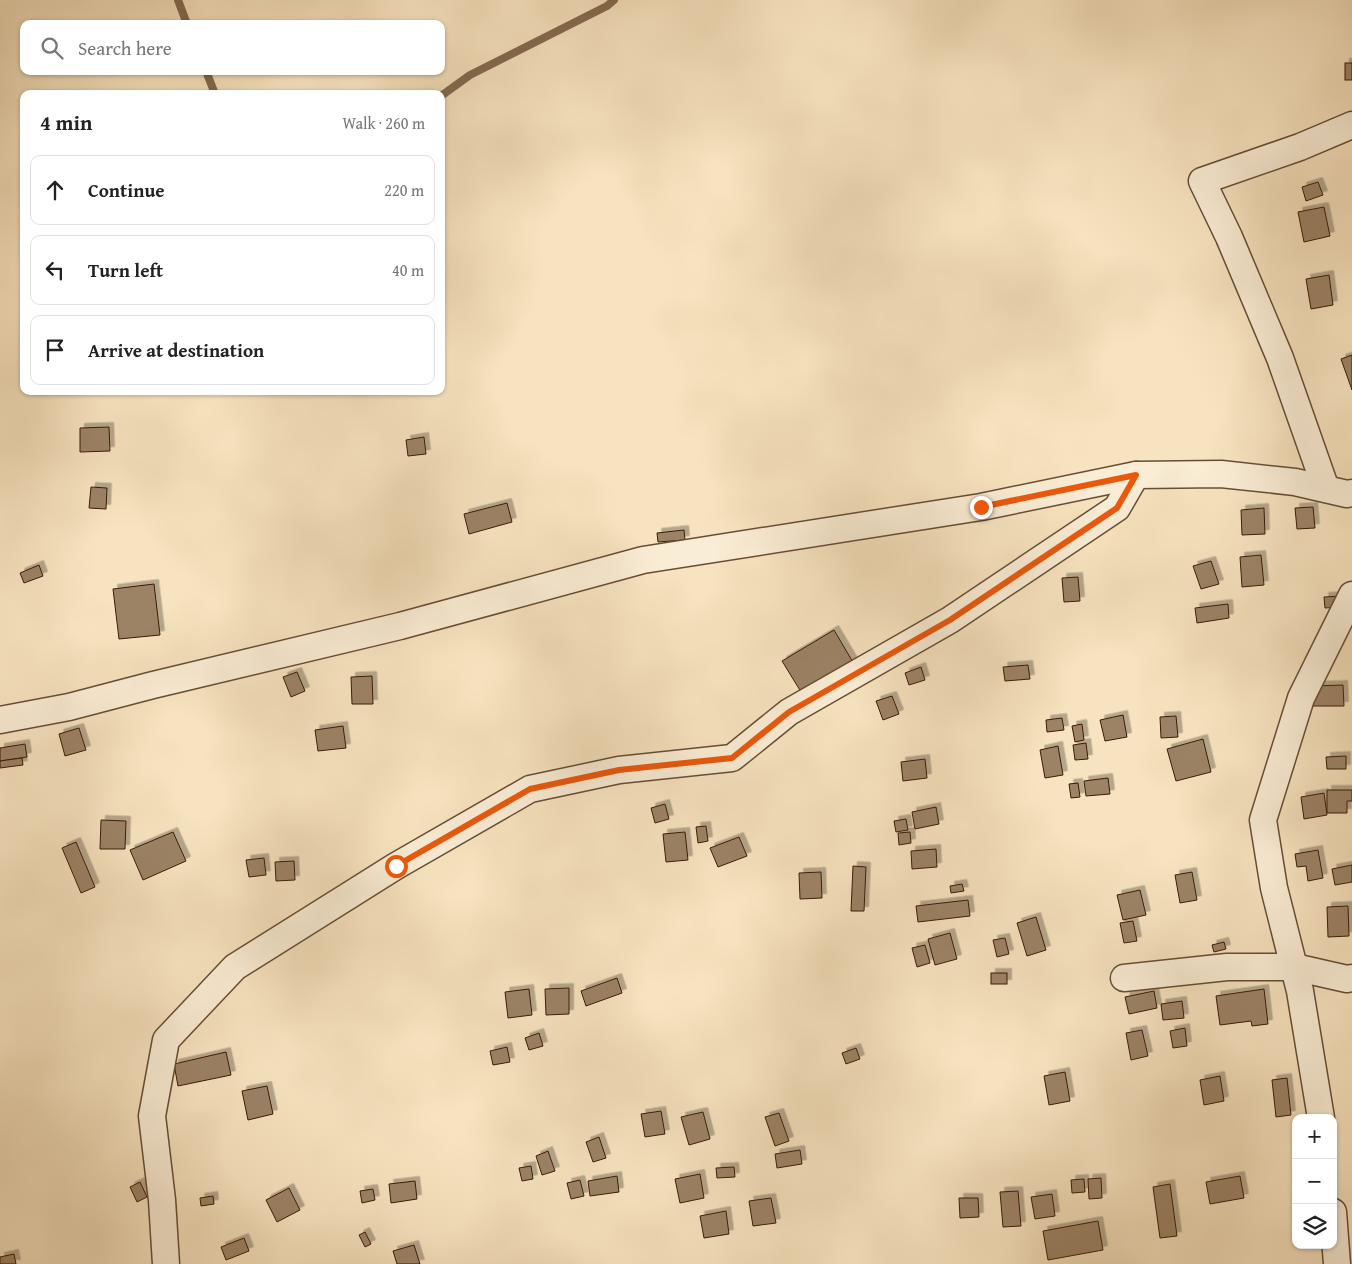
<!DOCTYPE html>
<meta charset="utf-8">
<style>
:root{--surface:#fff;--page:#f6f6f6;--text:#222;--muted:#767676;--line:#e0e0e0}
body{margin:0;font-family:"Gentium Book Plus",serif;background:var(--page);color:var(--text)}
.controls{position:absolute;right:15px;bottom:15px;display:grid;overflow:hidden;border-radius:10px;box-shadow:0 1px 4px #0004}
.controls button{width:45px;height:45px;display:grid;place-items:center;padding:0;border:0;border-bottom:1px solid var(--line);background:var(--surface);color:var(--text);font:25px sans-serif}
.stop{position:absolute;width:15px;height:15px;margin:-11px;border:4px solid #ea580c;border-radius:50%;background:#fff}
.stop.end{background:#ea580c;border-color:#fff;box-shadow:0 1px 5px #0008}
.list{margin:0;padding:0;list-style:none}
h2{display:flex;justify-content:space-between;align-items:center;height:65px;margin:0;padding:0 20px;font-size:21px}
h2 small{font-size:16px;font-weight:400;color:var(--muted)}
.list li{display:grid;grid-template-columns:32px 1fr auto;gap:15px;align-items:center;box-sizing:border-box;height:70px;margin:0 10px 10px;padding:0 10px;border:1px solid var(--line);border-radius:10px}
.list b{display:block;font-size:19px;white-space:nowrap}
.list em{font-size:16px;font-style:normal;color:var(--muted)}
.icon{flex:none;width:28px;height:28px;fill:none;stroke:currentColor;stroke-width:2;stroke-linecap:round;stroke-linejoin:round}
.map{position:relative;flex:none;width:1352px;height:1264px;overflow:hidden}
.search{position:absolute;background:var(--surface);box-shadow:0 1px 4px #0004;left:20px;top:20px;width:425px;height:55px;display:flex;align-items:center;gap:12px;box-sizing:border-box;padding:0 18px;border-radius:10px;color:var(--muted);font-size:19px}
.panel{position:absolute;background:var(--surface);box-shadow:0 1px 4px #0004;left:20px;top:90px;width:425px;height:305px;border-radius:10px}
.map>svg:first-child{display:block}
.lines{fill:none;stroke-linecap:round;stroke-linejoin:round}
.stream{stroke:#846a4f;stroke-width:8}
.building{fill:#9c8366;stroke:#391b05;filter:url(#shadow)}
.street-casing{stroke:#684d34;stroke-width:29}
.street{stroke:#faedd5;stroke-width:26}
.route{stroke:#ea580c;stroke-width:6}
</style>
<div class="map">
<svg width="1352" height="1264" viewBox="0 0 1352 1264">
<defs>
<filter id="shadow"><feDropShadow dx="4.5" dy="-4.5" stdDeviation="0" flood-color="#0004"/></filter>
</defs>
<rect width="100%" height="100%" fill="#f7e3bf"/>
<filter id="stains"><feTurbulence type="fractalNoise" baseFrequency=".004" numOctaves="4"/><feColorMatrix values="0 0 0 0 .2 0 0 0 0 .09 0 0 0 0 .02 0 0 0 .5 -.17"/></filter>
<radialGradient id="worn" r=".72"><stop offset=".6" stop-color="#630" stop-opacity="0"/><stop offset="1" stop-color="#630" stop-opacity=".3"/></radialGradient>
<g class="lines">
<g class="stream">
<polyline points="178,0 187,24"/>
<polyline points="206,71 215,94"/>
<polyline points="441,96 470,75 607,6 614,0"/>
</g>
</g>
<g class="building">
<rect x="1345" y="63" width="7" height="17"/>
<polygon points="1318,182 1323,195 1306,201 1302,187"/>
<polygon points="1324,207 1330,236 1304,242 1298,212"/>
<polygon points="1329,275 1333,305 1311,309 1306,279"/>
<polygon points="1352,355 1352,390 1341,359"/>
<polygon points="109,427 110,451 80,452 80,428"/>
<polygon points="424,437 426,454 408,456 406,440"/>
<polygon points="91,487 107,488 106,509 89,508"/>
<polygon points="507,503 512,522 469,534 464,514"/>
<polygon points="1313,507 1315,528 1297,529 1295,508"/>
<polygon points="1264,508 1265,534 1242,535 1241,510"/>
<polygon points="684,530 685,540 658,542 657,533"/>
<polygon points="1261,555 1264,585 1242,587 1240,557"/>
<polygon points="1211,561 1219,584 1201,589 1193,566"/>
<polygon points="39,565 43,576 24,583 20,573"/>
<polygon points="1078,577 1080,601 1064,602 1062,578"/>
<polygon points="154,584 160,635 119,639 113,589"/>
<polygon points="1341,596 1342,607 1325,608 1324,597"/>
<polygon points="1228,604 1229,618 1197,623 1195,608"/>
<polygon points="834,630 857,669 806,700 782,661"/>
<polygon points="1028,665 1030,679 1005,681 1003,667"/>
<polygon points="921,667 925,680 909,685 905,673"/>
<polygon points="297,672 305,691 291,697 283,677"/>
<polygon points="372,676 373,704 352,704 351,677"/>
<polygon points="1343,685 1344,706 1313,706 1312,686"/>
<polygon points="892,696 899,714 883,720 876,701"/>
<polygon points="1123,715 1127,737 1105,741 1100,720"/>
<polygon points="1176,716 1178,737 1161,738 1160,717"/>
<polygon points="1062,718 1064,730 1047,732 1046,720"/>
<polygon points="1082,724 1084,740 1075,742 1072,726"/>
<polygon points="343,726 346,748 318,751 315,730"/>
<polygon points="79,728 86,750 65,756 59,734"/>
<polygon points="1203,739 1211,772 1176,781 1167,749"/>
<polygon points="1086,743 1088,759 1075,760 1073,745"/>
<polygon points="25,744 27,757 0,761 0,748"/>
<polygon points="1058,746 1063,775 1045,778 1040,750"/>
<polygon points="1346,756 1346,769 1327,769 1326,757"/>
<polygon points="22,758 23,765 0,768 0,761"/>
<polygon points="925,759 927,778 903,781 901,762"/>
<polygon points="1108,778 1110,794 1086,796 1084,781"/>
<polygon points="1078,783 1080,797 1071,798 1069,784"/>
<polygon points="1327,790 1352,790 1352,801 1347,801 1347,813 1327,813"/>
<polygon points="1324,793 1327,815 1304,819 1301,797"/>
<polygon points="665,804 669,819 655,823 651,808"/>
<polygon points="936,807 939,824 915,829 912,812"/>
<polygon points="906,819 908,830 896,832 894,821"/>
<polygon points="101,820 126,821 125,849 100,849"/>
<polygon points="706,826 708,841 698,843 696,827"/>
<polygon points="173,832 186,861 143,880 130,850"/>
<polygon points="685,832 688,860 666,862 663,834"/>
<polygon points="910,832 911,843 899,845 898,833"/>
<polygon points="739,837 747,856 718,867 710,848"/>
<polygon points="76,842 95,887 81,893 62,848"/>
<polygon points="936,849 937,867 912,869 911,851"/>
<polygon points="1318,850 1323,878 1308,881 1306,866 1297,867 1295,854"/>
<polygon points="264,858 266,875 249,877 246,860"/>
<polygon points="294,861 295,880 276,881 275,862"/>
<polygon points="1352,865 1352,882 1335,885 1332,869"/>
<polygon points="853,866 866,867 864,911 851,911"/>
<polygon points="821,872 822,898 800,899 799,873"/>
<polygon points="1192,872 1197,900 1180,903 1175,875"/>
<polygon points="962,884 964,891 951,893 950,886"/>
<polygon points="1140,890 1146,915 1123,920 1117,895"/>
<polygon points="968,900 970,916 918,922 916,906"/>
<polygon points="1348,906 1349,936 1328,937 1327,907"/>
<polygon points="1036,917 1046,950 1027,956 1017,923"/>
<polygon points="1133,921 1137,941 1124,943 1120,923"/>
<polygon points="950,933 957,959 935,965 928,939"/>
<polygon points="1005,938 1009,954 997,957 993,940"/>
<polygon points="1224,942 1226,949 1214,952 1212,945"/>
<polygon points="925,945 930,963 917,967 912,948"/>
<rect x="991" y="973" width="16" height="11"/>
<polygon points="617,978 622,993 586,1006 581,991"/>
<polygon points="569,988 569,1014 546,1015 545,989"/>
<polygon points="529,989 532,1015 508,1018 505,992"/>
<polygon points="1264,989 1268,1024 1252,1026 1251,1021 1220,1025 1216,996"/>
<polygon points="1154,991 1157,1008 1129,1014 1125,997"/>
<polygon points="1182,1001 1184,1018 1163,1020 1161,1004"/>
<polygon points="1185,1028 1187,1046 1173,1048 1170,1031"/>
<polygon points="1142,1030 1148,1056 1131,1060 1126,1033"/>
<polygon points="539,1033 543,1046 529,1050 525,1038"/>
<polygon points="507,1047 510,1062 493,1065 490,1051"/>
<polygon points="856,1048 860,1059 846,1064 842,1053"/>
<polygon points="226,1052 231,1075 178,1086 174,1064"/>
<polygon points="1065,1072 1070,1101 1049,1105 1044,1076"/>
<polygon points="1220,1076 1224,1101 1204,1105 1200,1080"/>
<polygon points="1287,1078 1291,1115 1276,1117 1272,1080"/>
<polygon points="267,1086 273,1114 248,1120 242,1091"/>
<polygon points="661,1111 665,1134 645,1137 641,1114"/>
<polygon points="703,1112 710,1139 689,1145 681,1117"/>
<polygon points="779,1113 789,1141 775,1146 765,1117"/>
<polygon points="599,1137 606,1158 593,1162 586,1142"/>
<polygon points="800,1150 802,1164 777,1168 775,1154"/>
<polygon points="548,1151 555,1171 542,1175 536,1156"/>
<polygon points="531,1166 533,1179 522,1181 519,1168"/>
<polygon points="734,1167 735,1177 717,1178 716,1168"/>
<polygon points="700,1174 704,1198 680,1203 675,1179"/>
<polygon points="617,1176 619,1192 590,1196 588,1181"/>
<polygon points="1240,1176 1244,1198 1210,1204 1206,1182"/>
<polygon points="1101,1178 1102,1198 1089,1199 1088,1179"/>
<polygon points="1084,1179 1085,1192 1072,1193 1071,1180"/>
<polygon points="580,1180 584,1196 571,1199 567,1183"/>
<polygon points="415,1181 417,1199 391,1203 389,1184"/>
<polygon points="140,1182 147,1197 137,1202 130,1187"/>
<polygon points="1170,1184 1177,1236 1160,1238 1153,1187"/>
<polygon points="289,1188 300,1210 277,1222 266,1200"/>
<polygon points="373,1189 375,1200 362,1203 360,1191"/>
<polygon points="1018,1191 1021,1226 1003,1227 1000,1192"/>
<polygon points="1052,1194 1055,1216 1035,1219 1031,1197"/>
<polygon points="213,1196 214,1204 201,1206 200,1198"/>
<polygon points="771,1198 776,1223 753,1226 749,1201"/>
<polygon points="959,1198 978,1198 979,1217 960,1218"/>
<polygon points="726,1211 729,1234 704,1238 700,1216"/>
<polygon points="1098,1221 1103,1250 1048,1260 1043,1231"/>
<polygon points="365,1232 371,1244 365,1247 359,1235"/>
<polygon points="244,1238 249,1251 226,1260 221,1247"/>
<polygon points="414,1245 420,1264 397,1264 393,1251"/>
<polygon points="14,1254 16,1264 0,1264 0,1257"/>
</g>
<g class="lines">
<defs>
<g id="street">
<polyline points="1326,489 1280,358 1229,237 1202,181 1300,147 1352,125"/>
<polyline points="0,720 69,707 153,685 400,626 643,560 981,507 1136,475 1221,474 1295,482 1347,494 1352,493"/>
<polyline points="1124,978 1227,967 1294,967 1347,979 1352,978"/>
<polyline points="1321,1118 1300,991 1274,888 1263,820 1301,698 1352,595"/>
<polyline points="1333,1212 1337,1264"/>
<polyline points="166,1264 162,1200 152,1116 166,1040 235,967 396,866 530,789 619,770 732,758 789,712 950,620 1117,508 1136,475"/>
</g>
</defs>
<use href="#street" class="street-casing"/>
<use href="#street" class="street"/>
</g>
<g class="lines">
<polyline class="route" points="396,866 530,789 619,770 732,758 789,712 950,620 1117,508 1136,475 981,507"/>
</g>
<rect width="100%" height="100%" filter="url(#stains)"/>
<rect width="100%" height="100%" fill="url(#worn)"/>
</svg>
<div class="controls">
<button>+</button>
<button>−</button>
<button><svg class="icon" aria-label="layers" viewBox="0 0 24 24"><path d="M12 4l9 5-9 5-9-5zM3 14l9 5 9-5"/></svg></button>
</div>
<div class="stop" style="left:396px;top:866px"></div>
<div class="stop end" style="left:981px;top:507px"></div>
<div class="search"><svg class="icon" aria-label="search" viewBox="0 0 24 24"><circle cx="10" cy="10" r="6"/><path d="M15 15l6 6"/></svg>Search here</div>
<section class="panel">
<h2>4 min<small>Walk · 260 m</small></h2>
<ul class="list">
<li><svg class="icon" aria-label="ahead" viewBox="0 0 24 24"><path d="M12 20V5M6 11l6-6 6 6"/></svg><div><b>Continue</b></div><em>220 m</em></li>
<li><svg class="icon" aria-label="left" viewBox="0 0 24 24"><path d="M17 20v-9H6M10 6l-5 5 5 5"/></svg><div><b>Turn left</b></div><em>40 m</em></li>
<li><svg class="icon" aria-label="arrive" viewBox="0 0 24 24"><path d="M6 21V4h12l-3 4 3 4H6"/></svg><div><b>Arrive at destination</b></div></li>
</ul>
</section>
</div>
